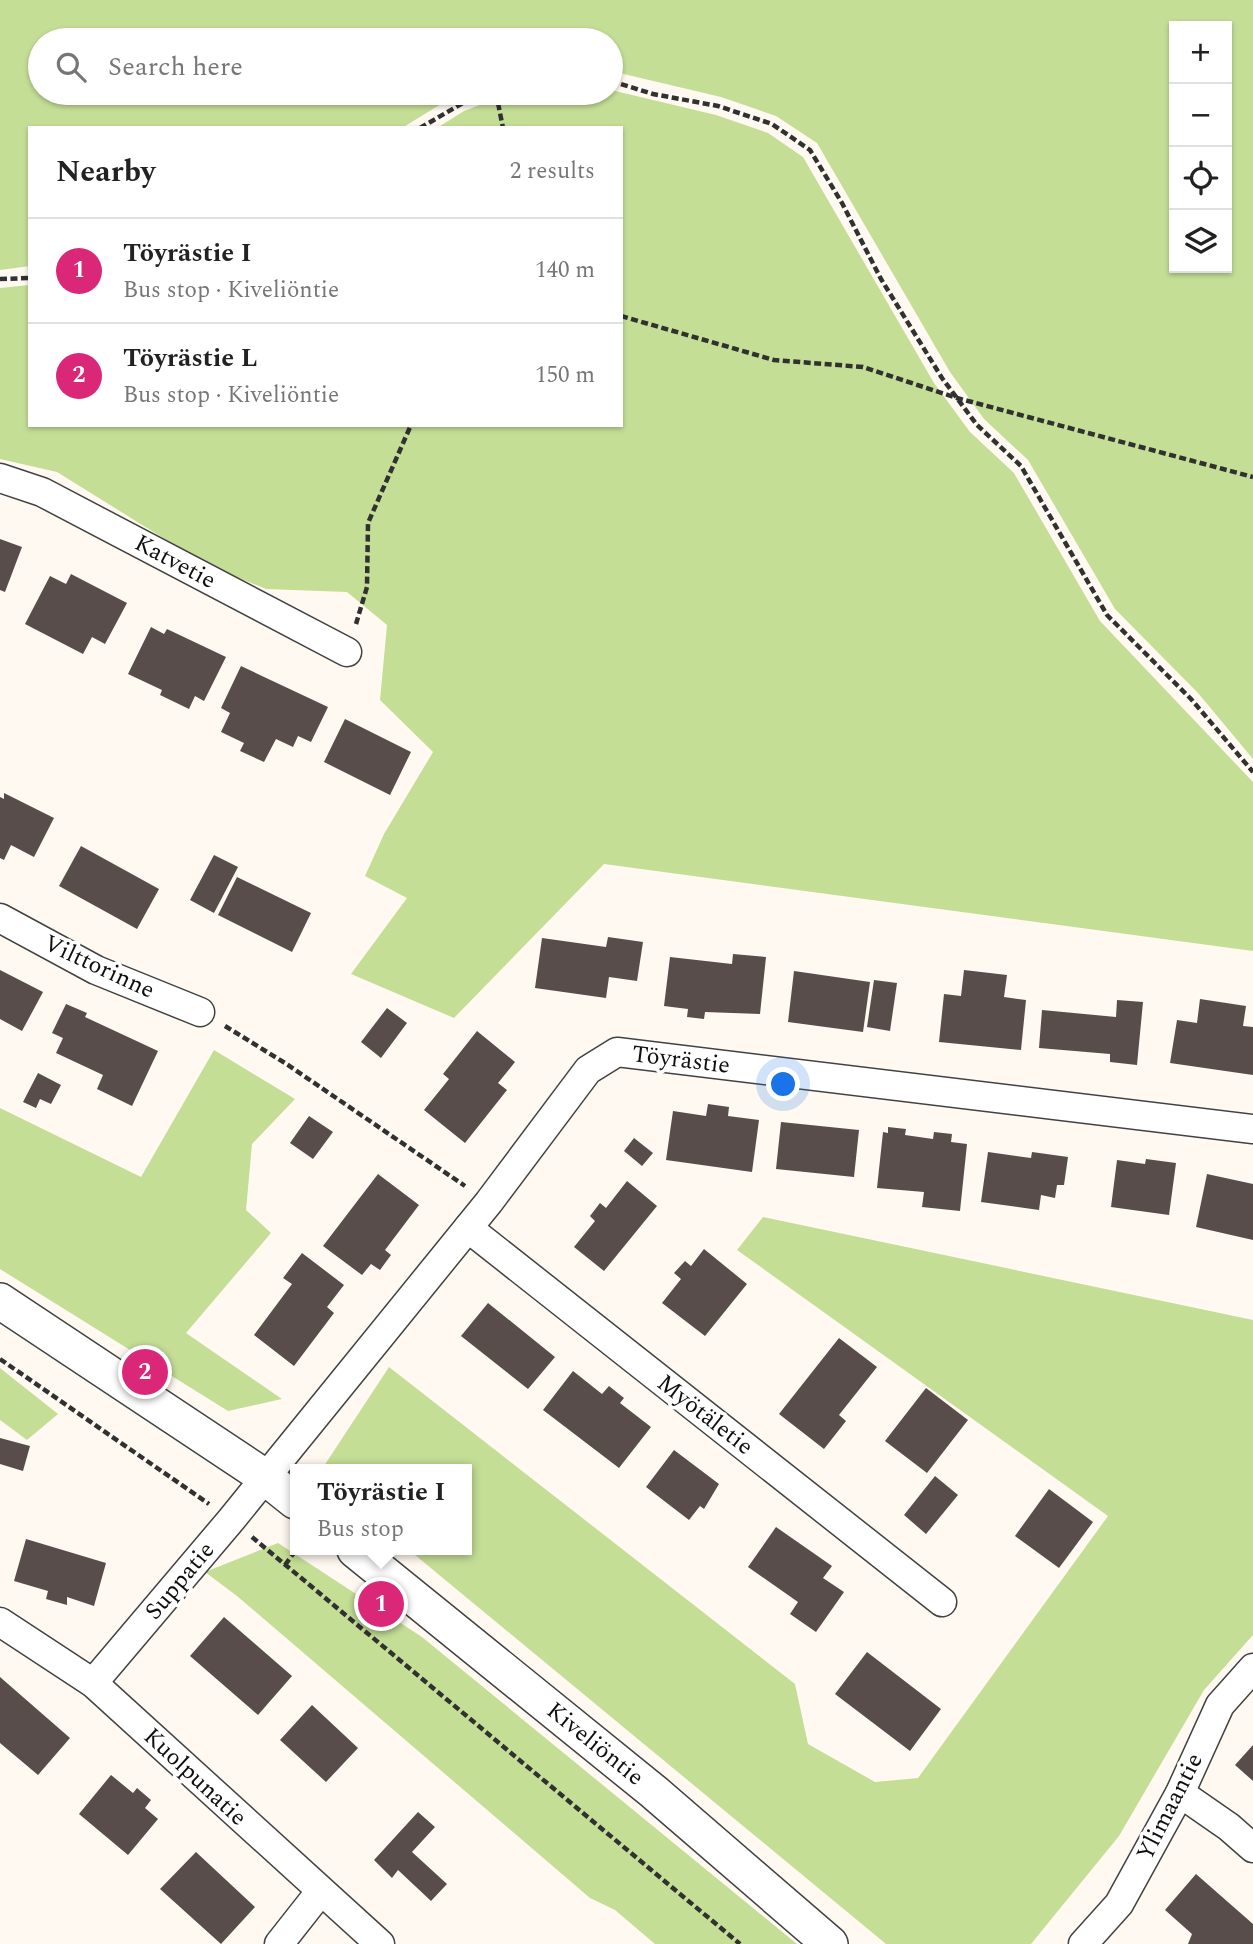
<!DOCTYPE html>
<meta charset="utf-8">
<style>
:root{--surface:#fff;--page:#f6f6f6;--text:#222;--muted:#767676;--line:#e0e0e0;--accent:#db2777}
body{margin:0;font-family:Spectral,serif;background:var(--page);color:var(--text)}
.controls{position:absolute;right:21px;top:21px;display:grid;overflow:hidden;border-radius:0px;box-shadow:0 2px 5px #0004}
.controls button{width:63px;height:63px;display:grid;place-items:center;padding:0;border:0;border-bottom:2px solid var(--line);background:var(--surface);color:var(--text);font:35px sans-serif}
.you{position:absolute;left:784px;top:1085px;width:24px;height:24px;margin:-18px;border:5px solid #fff;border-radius:50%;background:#1a73e8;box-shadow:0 0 0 10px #1a73e833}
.badge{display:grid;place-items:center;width:46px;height:46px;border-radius:50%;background:var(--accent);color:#fff;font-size:23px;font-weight:700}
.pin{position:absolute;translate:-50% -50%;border:4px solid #fff;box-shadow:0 2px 7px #0006}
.popup{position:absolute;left:290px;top:1464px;width:182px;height:91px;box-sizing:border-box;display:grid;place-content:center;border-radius:0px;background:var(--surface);filter:drop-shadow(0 2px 5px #0005);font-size:23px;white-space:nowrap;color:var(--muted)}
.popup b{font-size:26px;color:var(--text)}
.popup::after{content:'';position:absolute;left:50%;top:100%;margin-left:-14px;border:14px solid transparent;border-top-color:var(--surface)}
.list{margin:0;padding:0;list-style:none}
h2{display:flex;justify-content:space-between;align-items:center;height:91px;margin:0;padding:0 28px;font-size:30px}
h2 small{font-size:23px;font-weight:400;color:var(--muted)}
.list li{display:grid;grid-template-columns:46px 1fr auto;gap:21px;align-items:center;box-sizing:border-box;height:105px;padding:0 28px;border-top:2px solid var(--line)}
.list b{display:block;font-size:26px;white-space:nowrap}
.list p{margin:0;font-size:23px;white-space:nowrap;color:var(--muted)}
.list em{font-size:23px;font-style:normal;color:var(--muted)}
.icon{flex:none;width:38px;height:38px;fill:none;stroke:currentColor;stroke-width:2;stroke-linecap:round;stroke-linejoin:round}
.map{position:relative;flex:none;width:1253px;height:1944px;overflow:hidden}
.search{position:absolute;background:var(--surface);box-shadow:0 2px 5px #0004;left:28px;top:28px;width:595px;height:77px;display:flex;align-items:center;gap:18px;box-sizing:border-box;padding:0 24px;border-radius:38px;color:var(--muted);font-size:26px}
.panel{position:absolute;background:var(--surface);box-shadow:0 2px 5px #0004;left:28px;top:126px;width:595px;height:301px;border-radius:0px}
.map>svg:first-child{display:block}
.forest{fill:#c4de96;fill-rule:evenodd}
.building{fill:#584d4a}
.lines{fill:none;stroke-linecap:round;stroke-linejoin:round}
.minor-casing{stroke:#424242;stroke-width:31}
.tertiary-casing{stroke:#424242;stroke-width:38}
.path{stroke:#313131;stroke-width:4.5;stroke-dasharray:7 3.5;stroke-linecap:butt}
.minor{stroke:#fff;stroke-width:28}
.tertiary{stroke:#fff;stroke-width:35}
.labels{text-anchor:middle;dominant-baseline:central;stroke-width:7;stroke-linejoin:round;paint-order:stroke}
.street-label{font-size:24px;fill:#0f0f0f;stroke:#fff}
</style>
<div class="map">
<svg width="1253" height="1944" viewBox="0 0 1253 1944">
<rect width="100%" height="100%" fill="#fff9f1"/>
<g class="forest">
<path d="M0,0H1253V759L1198,693L1115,609L1028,460L984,419L950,372L817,143L776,116L721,97L611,71V40H40V93H459L402,128H30V266L0,270ZM1227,26V268H1174V26Z"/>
<polygon points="611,90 716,115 768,133 803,157 934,383 970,432 1014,473 1100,621 1253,782 1253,951 604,864 454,1018 351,974 407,898 365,876 384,834 433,752 380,700 387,625 347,592 266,589 205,564 57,472 0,459 0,288 30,285 30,425 621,425 621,128 437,128 464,111 511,93 611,93"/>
<polygon points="214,1050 295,1099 252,1144 246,1210 271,1233 186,1333 282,1399 228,1411 0,1269 0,1108 141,1177"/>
<polygon points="763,1217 1253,1320 1253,1635 1204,1690 1119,1836 1031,1944 886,1944 409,1550 467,1550 467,1469 322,1469 389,1367 795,1684 808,1744 875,1782 918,1778 1108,1516 737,1250"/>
<polygon points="0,1368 58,1414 27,1440 0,1420"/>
<polygon points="278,1543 422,1637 797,1944 655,1944 615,1910 590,1898 237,1596 205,1572"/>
</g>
<g class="building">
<polygon points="0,539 22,547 5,592 0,590"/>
<polygon points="71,574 127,603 105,644 92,637 83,654 25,624 50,576 66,584"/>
<polygon points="151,627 164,634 167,629 226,657 204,701 195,696 189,709 160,695 162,690 128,674"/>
<polygon points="241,666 328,707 311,742 298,736 293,747 276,739 264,762 240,751 244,743 221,732 230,713 221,708"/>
<polygon points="345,719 411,752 390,795 324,762"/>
<polygon points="4,793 54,818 34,857 11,845 4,860 0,858 0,797 4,799"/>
<polygon points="81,846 159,889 137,929 59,886"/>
<polygon points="214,855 238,867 214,913 190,900"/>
<polygon points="237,877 311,913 292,952 218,915"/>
<polygon points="608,937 643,942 637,981 609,977 606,998 535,988 542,938 606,947"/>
<polygon points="733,954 766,957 760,1014 705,1012 704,1019 687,1017 688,1009 664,1006 670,957 732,964"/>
<polygon points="0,970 43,992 22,1031 0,1019"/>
<polygon points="964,970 1007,975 1004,997 1026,1000 1021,1050 939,1042 944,994 961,996"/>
<polygon points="794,971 870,982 863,1032 788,1022"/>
<polygon points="874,980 897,983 890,1031 867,1027"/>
<polygon points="1200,999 1246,1006 1243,1026 1253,1027 1253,1075 1170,1063 1177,1020 1197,1023"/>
<polygon points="1117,1000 1143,1002 1137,1065 1110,1062 1110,1054 1039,1048 1042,1010 1116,1017"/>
<polygon points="66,1004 87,1013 85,1017 158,1051 132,1106 97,1089 103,1075 56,1053 63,1038 52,1033"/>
<polygon points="387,1008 407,1023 381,1058 361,1042"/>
<polygon points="477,1031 515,1062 498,1083 507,1090 465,1143 424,1110 449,1079 443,1074"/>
<polygon points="38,1073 61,1085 51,1104 40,1099 36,1108 23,1102"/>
<polygon points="708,1104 729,1107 728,1116 759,1120 752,1172 666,1160 673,1111 706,1116"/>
<polygon points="309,1116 333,1132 313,1159 290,1143"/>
<polygon points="781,1122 859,1130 854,1177 776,1169"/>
<polygon points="888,1127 906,1129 905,1135 933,1139 934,1132 952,1134 951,1142 967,1144 960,1211 922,1207 924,1192 877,1188 883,1132 888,1133"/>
<polygon points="634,1138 653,1153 642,1166 624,1151"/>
<polygon points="988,1152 1031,1158 1032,1152 1068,1157 1064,1185 1057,1185 1055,1198 1041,1195 1039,1210 981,1202"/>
<polygon points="1146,1159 1176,1163 1169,1215 1111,1207 1117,1160 1145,1164"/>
<polygon points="378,1174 419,1205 385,1250 391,1255 380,1270 371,1264 362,1275 323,1246"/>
<polygon points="1207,1174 1253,1184 1253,1240 1196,1227"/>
<polygon points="627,1181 657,1206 604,1271 574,1247 595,1221 590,1216 600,1203 606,1208"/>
<polygon points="704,1249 747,1284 705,1336 662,1303 681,1279 674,1273 685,1261 691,1266"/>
<polygon points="302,1253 344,1285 327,1307 334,1313 294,1366 254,1335 292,1284 283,1278"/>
<polygon points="488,1303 555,1357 528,1389 461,1336"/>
<polygon points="839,1338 877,1367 839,1415 846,1421 824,1449 779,1414"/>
<polygon points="573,1371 602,1394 609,1386 624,1398 620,1403 651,1427 619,1468 543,1410"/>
<polygon points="926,1388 968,1420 927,1473 885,1441"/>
<polygon points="0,1438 30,1446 23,1471 0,1464"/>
<polygon points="674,1450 719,1484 704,1509 700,1506 689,1520 646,1487"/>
<polygon points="935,1476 958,1495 926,1534 904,1515"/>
<polygon points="1049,1489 1093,1522 1059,1568 1015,1536"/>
<polygon points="776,1527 832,1566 823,1578 844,1592 816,1632 790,1614 798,1602 748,1567"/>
<polygon points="26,1539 106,1563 94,1606 67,1597 67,1605 46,1599 48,1591 14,1581"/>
<polygon points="224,1617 292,1676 258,1715 190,1656"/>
<polygon points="867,1652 941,1709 910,1751 835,1694"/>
<polygon points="0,1677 70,1738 38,1775 0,1743"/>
<polygon points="312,1705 358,1748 326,1782 280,1740"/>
<polygon points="1253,1745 1253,1781 1235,1765"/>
<polygon points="111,1775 133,1793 137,1788 151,1800 145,1808 158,1819 128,1855 79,1814"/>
<polygon points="418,1812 435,1827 412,1852 447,1884 431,1901 398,1870 392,1878 374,1860"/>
<polygon points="196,1852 255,1907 221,1944 160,1889"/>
<polygon points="1196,1874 1253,1924 1253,1944 1188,1944 1192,1934 1165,1910"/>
</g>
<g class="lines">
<defs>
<g id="minor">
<polyline points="0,478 42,492 347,652"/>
<polyline points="0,918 96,970 200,1012"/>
<polyline points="468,1228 942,1602"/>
<polyline points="0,1622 93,1683 380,1944"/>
<polyline points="93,1683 231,1520 489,1202 588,1070 617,1052 1253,1129"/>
<polyline points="1180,1793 1229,1827 1253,1848"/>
<polyline points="279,1944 320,1892"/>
<polyline points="1083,1944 1119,1904 1180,1793 1220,1705 1253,1668"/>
</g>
<g id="tertiary">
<polyline points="0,1301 265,1477 295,1501"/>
<polyline points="355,1550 654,1792 830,1944"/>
</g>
</defs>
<use href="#minor" class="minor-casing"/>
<use href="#tertiary" class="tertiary-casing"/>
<g class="path">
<polyline points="611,81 653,94 718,106 772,124 810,150 842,203 881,279 942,378 977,425 1021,466 1107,615 1191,699 1253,772"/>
<polyline points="496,93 503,128"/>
<polyline points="420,128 480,93"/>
<polyline points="0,279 30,278"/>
<polyline points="621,316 774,360 863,367 957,398 1253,477"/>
<polyline points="356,624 367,587 368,523 411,425"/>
<polyline points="225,1026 285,1063 465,1186"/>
<polyline points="0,1359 209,1504"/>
<polyline points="252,1537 740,1944"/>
<polyline points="285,1565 296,1550"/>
</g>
<use href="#minor" class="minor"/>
<use href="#tertiary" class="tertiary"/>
</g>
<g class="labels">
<g class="street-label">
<text transform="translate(175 562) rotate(28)">Katvetie</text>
<text transform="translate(99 967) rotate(25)">Vilttorinne</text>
<text transform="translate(681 1060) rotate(7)">Töyrästie</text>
<text transform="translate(705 1415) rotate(38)">Myötäletie</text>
<text transform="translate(180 1581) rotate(-50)">Suppatie</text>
<text transform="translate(595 1744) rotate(39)">Kiveliöntie</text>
<text transform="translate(195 1777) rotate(43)">Kuolpunatie</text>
<text transform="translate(1170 1807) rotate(-63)">Ylimaantie</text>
</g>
</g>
</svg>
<div class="controls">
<button>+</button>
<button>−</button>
<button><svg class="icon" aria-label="locate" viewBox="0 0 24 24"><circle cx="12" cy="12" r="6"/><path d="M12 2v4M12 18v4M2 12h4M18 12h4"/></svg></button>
<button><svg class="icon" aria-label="layers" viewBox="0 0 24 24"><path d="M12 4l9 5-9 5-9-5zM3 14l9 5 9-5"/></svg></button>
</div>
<div class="you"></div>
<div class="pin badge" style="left:381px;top:1604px">1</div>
<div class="popup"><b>Töyrästie I</b>Bus stop</div>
<div class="pin badge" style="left:145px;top:1372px">2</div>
<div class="search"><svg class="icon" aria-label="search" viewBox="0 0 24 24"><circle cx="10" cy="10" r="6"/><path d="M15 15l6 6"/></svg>Search here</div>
<section class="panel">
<h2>Nearby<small>2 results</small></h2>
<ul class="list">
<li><span class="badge">1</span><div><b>Töyrästie I</b><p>Bus stop · Kiveliöntie</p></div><em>140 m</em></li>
<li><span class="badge">2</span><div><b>Töyrästie L</b><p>Bus stop · Kiveliöntie</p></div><em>150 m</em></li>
</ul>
</section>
</div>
